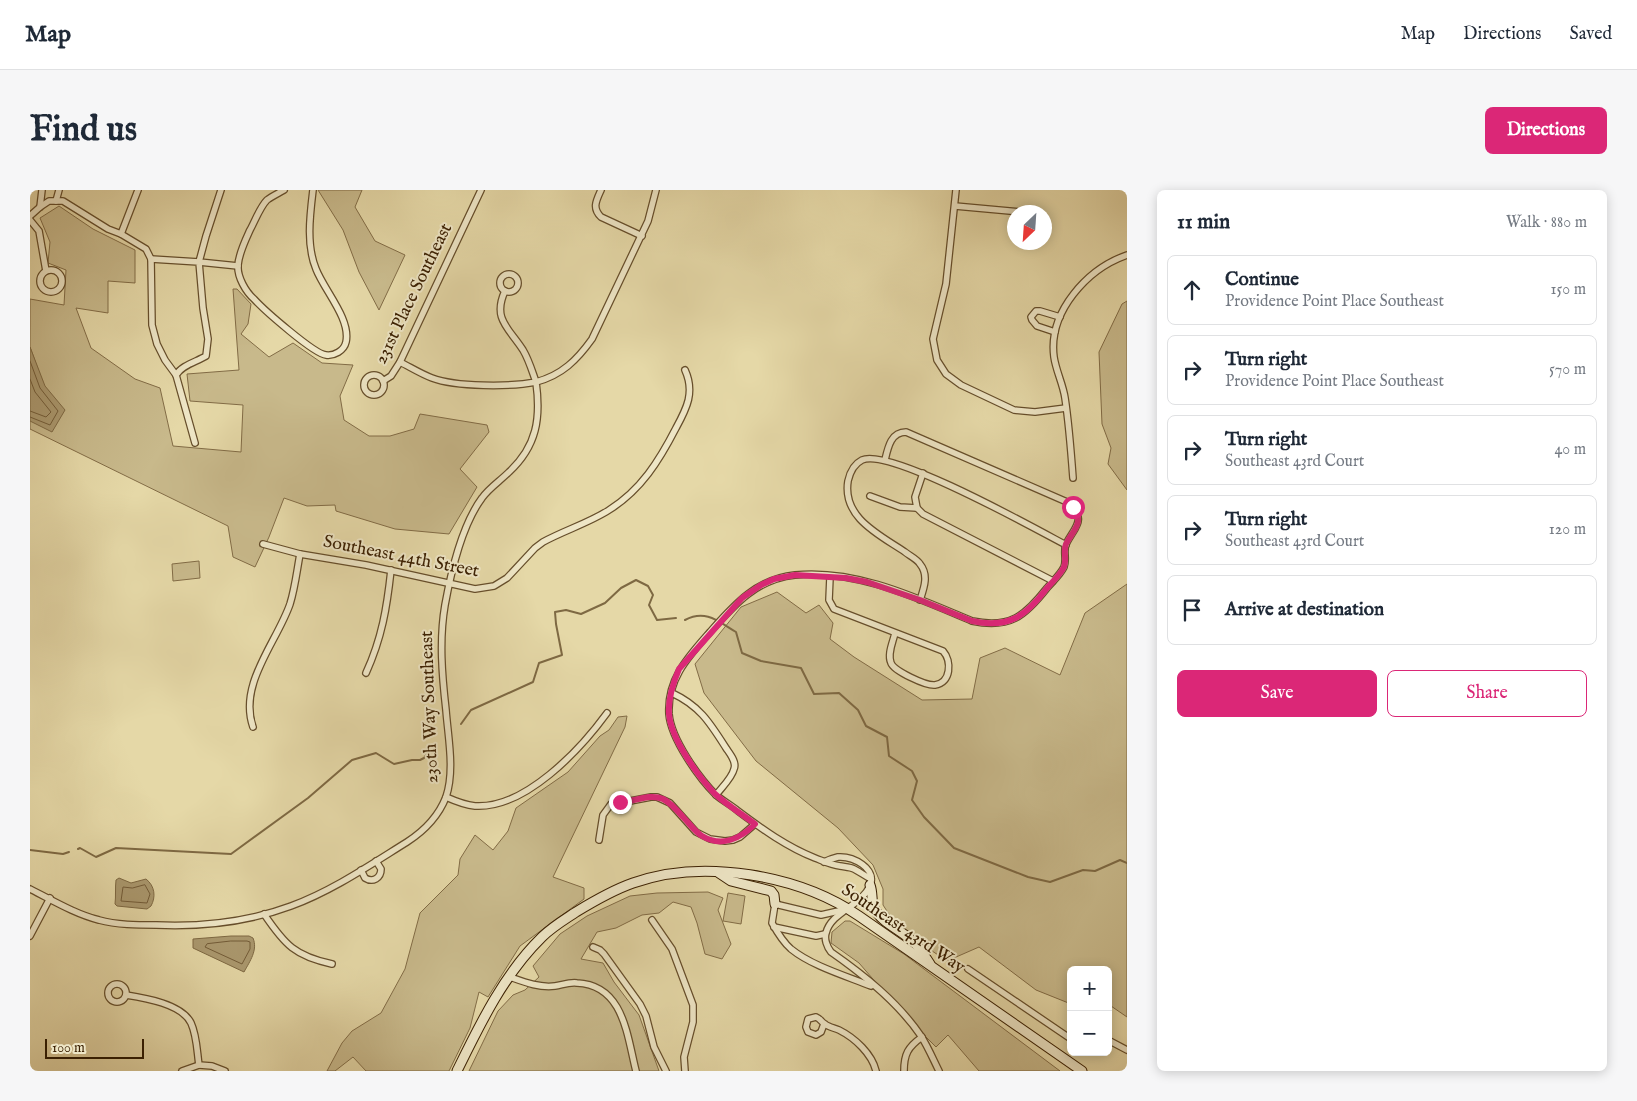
<!DOCTYPE html>
<meta charset="utf-8">
<style>
:root{--surface:#fff;--page:#f6f6f7;--text:#1f2937;--muted:#747a83;--line:#e0e1e3;--accent:#db2777}
body{margin:0;font-family:"IM FELL English",serif;background:var(--page);color:var(--text)}
.controls{position:absolute;right:15px;bottom:15px;display:grid;overflow:hidden;border-radius:8px;box-shadow:0 2px 12px #0003}
.controls button{width:45px;height:45px;display:grid;place-items:center;padding:0;border:0;border-bottom:1px solid var(--line);background:var(--surface);color:var(--text);font:25px sans-serif}
.compass{position:absolute;left:977px;top:15px;width:45px;height:45px;border-radius:50%;background:var(--surface);box-shadow:0 2px 12px #0003;rotate:205deg}
.scale{position:absolute;left:15px;bottom:12px;width:99px;box-sizing:border-box;padding-left:5px;border:2px solid #3b2002;border-top:0;font-size:14px;line-height:18px;white-space:nowrap;color:#3b2002;-webkit-text-stroke:4px #eee6c6;paint-order:stroke}
.stop{position:absolute;width:15px;height:15px;margin:-11px;border:4px solid #db2777;border-radius:50%;background:#fff}
.stop.end{background:#db2777;border-color:#fff;box-shadow:0 1px 5px #0008}
.list{margin:0;padding:0;list-style:none}
h2{display:flex;justify-content:space-between;align-items:center;height:65px;margin:0;padding:0 20px;font-size:21px}
h2 small{font-size:16px;font-weight:400;color:var(--muted)}
.list li{display:grid;grid-template-columns:32px 1fr auto;gap:15px;align-items:center;box-sizing:border-box;height:70px;margin:0 10px 10px;padding:0 10px;border:1px solid var(--line);border-radius:8px}
.list b{display:block;font-size:19px;white-space:nowrap}
.list p{margin:0;font-size:16px;white-space:nowrap;color:var(--muted)}
.list em{font-size:16px;font-style:normal;color:var(--muted)}
.actions{display:flex;gap:10px;padding:15px 20px}
.actions a{flex:1;padding:11px 0;border:1px solid var(--accent);border-radius:8px;text-align:center;font-size:18px;color:var(--accent)}
.actions .main{background:var(--accent);color:#fff}
.icon{flex:none;width:28px;height:28px;fill:none;stroke:currentColor;stroke-width:2;stroke-linecap:round;stroke-linejoin:round}
.map{position:relative;flex:none;width:1097px;height:881px;overflow:hidden;border-radius:8px}
header{display:flex;align-items:center;gap:30px;box-sizing:border-box;height:70px;padding:0 25px;background:var(--surface);border-bottom:1px solid var(--line)}
header strong{font-size:24px}
nav{display:flex;gap:28px;margin-inline-start:auto;font-size:18px}
.intro{display:flex;align-items:center;justify-content:space-between;box-sizing:border-box;height:120px;padding:0 30px}
h1{margin:0;font-size:35px}
.button{padding:12px 22px;border-radius:8px;background:var(--accent);color:#fff;font-size:18px;font-weight:700}
main{display:flex;gap:30px;padding:0 30px}
aside{flex:1;background:var(--surface);border-radius:8px;box-shadow:0 2px 12px #0003}
.map>svg:first-child{display:block}
.green{fill:#c8b98b;stroke:#826c46}
.water{fill:#ab996f;stroke:#7e6943}
.lines{fill:none;stroke-linecap:round;stroke-linejoin:round}
.shore{stroke:#735c38;stroke-width:1}
.stream{stroke:#7e6943;stroke-width:2}
.street-casing{stroke:#664e2b;stroke-width:8}
.secondary-casing{stroke:#3b2002;stroke-width:11}
.street{stroke:#eee6c6;stroke-width:5.5}
.secondary{stroke:#eee6c6;stroke-width:9}
.route{stroke:#db2777;stroke-width:6}
.labels{text-anchor:middle;dominant-baseline:central;stroke-width:4;stroke-linejoin:round;paint-order:stroke}
.street-label{font-size:18px;fill:#3b2002;stroke:#eee6c6}
</style>
<header>
<strong>Map</strong>
<nav><a>Map</a><a>Directions</a><a>Saved</a></nav>
</header>
<div class="intro"><h1>Find us</h1><a class="button">Directions</a></div>
<main>
<div class="map">
<svg width="1097" height="881" viewBox="0 0 1097 881">
<rect width="100%" height="100%" fill="#e5d8a7"/>
<filter id="stains"><feTurbulence type="fractalNoise" baseFrequency=".004" numOctaves="4"/><feColorMatrix values="0 0 0 0 .2 0 0 0 0 .09 0 0 0 0 .02 0 0 0 .5 -.17"/></filter>
<radialGradient id="worn" r=".72"><stop offset=".6" stop-color="#630" stop-opacity="0"/><stop offset="1" stop-color="#630" stop-opacity=".3"/></radialGradient>
<g class="green">
<polygon points="288,0 332,0 325,17 345,51 375,65 349,120 329,82 313,40"/>
<polygon points="29,16 63,39 105,60 105,93 78,91 78,123 46,118 61,158 105,189 130,198 143,256 211,262 213,215 160,211 157,184 209,180 203,99 207,99 221,114 218,134 211,144 239,167 263,153 292,173 323,175 310,206 314,230 339,246 360,246 384,239 390,224 457,235 459,242 430,279 447,297 419,344 365,339 306,321 305,315 277,316 254,308 239,347 225,377 203,367 198,336 0,239 0,163 10,185 0,157 0,109 34,115 36,80 18,73 20,52 10,28"/>
<polygon points="1097,111 1097,300 1078,274 1081,258 1072,234 1069,162 1092,114"/>
<polygon points="169,371 170,388 143,391 142,374"/>
<polygon points="1097,394 1097,827 1081,816 1078,816 1078,780 1041,780 1041,814 1006,800 949,757 917,771 868,738 853,715 853,699 843,675 808,638 726,571 674,503 665,474 711,417 747,402 776,423 789,415 803,433 800,449 824,467 892,510 942,509 950,468 975,458 1030,485 1055,423"/>
<polygon points="597,526 595,537 523,687 554,698 554,709 490,756 458,807 449,802 440,838 419,881 336,881 323,867 305,881 297,881 312,853 322,841 351,823 375,779 390,723 428,685 430,669 445,645 463,660 478,641 486,618 538,582 570,546 579,540 588,527"/>
<polygon points="678,702 693,708 688,720 701,754 692,769 675,764 667,733 661,717 643,712 629,723 612,725 586,738 567,742 551,769 573,773 584,792 609,825 629,881 439,881 468,821 483,805 495,800 509,787 503,776 530,744 557,726 600,706 627,703"/>
<polygon points="698,703 715,706 711,734 693,731"/>
<polygon points="815,731 820,731 874,764 1030,881 949,881 918,845 906,857 875,826 829,773 801,753 802,742"/>
</g>
<g class="water">
<polygon points="0,157 15,196 35,220 22,242 0,231"/>
<path d="M89,688L101,693L116,689C125,696 126,707 121,716L117,719L87,716L85,714C86,706 85,698 86,690Z"/>
<path d="M201,746H219L223,748C228,760 220,771 214,782L163,758V749Z"/>
</g>
<g class="lines">
<g class="shore">
<polyline points="0,171 10,198 28,221 20,235 0,227"/>
<polyline points="0,189 5,202 21,222 16,227 0,221"/>
<polygon points="115,695 120,704 117,713 91,711 93,697 102,698"/>
<polygon points="201,751 217,751 220,752 220,759 212,774 175,757 177,754"/>
</g>
<g class="stream">
<path d="M655,430C676,419 689,432 706,442L712,463L731,471L771,478L784,504L809,503L828,520L836,536L857,547L859,566L882,581L887,591L882,610L894,627L924,658L998,687L1020,692L1053,680L1065,681L1090,670L1097,673"/>
<polyline points="431,534 441,520 503,492 509,473 532,465 526,434 525,422 536,420 551,424 575,413 591,398 606,390 618,396 623,405 619,415 627,430 646,428"/>
<polyline points="48,659 50,658 66,667 86,658 201,664 278,608 322,570 346,563 364,574 382,570 390,570 394,568 401,558"/>
<polyline points="0,660 33,664 39,662"/>
</g>
<defs>
<g id="street">
<polyline points="191,0 176,46 169,72 208,76"/>
<path d="M254,0C249,3 242,6 237,10C230,17 225,31 220,40C215,51 209,63 208,75C207,87 216,102 224,109C234,120 284,164 296,165C304,166 314,161 316,152C321,129 294,100 286,79C276,55 280,25 283,0"/>
<path d="M571,0C566,11 562,18 571,27L612,46"/>
<polyline points="926,0 916,94 903,149 907,170 916,184 931,195 984,220 1005,222 1036,218"/>
<polyline points="26,11 29,0"/>
<polyline points="925,16 991,22"/>
<polyline points="10,17 12,0"/>
<polyline points="0,26 10,17 19,11 33,11 78,39 91,44 116,59 121,69 122,135 127,154 135,170 146,185 165,253"/>
<polyline points="0,30 9,41 16,81"/>
<polyline points="91,44 108,0"/>
<path d="M121,69L169,72L173,118L178,149L176,166C166,172 152,175 146,185"/>
<circle cx="21" cy="91" r="11"/>
<circle cx="479" cy="93" r="9"/>
<polyline points="1025,142 1007,136 1002,130 1001,127 1006,121 1010,121 1030,127"/>
<path d="M370,172C380,177 391,184 402,188C426,197 480,197 506,192C502,181 499,170 493,160C479,138 462,129 475,101"/>
<circle cx="344" cy="195" r="10"/>
<polyline points="353,191 361,186 370,172 451,0"/>
<path d="M1043,288C1041,261 1039,234 1035,208C1033,194 1026,181 1024,167C1018,122 1057,79 1097,65"/>
<polyline points="840,306 870,317 887,318 893,324 1023,391"/>
<polyline points="887,318 885,307 893,283"/>
<path d="M233,354L270,364L336,375L445,399L464,396L477,388L505,358L513,352C535,340 559,333 579,320C611,300 629,271 646,238C657,218 665,202 655,180"/>
<path d="M800,387L799,410L804,419L913,461C922,471 921,493 905,495C896,496 864,481 861,473C857,464 863,452 865,443"/>
<path d="M890,410C894,398 899,385 890,374C887,369 880,366 875,362C850,345 812,328 818,291C820,282 824,274 832,270C859,257 1004,338 1036,355"/>
<path d="M336,483C352,448 357,417 361,380"/>
<path d="M642,503C670,516 680,533 696,558C700,564 707,572 704,579C702,588 692,597 686,605"/>
<path d="M223,537C208,494 247,452 260,414C265,398 267,380 270,364"/>
<path d="M416,607C425,611 435,615 445,616C495,619 550,560 577,523"/>
<polyline points="569,650 573,625 581,614 585,612 600,611 621,607 627,607 640,613 666,642 680,649 695,651 703,650 710,647 725,634"/>
<path d="M794,672C798,670 804,668 808,667C823,666 847,678 840,696C831,716 801,722 796,743C794,749 797,757 801,762C834,785 868,812 891,846C898,857 903,869 909,881"/>
<path d="M331,680L335,688C343,693 351,688 351,679L346,671"/>
<path d="M841,689C835,686 830,682 824,679C820,677 815,677 810,676C801,675 793,671 785,668C757,657 732,639 708,621C701,615 693,611 686,605C669,588 641,549 639,524C637,489 658,467 680,442C704,415 726,389 765,385C827,379 887,408 942,431C980,439 995,426 1017,398C1023,391 1030,385 1034,377C1037,370 1033,361 1036,354C1045,336 1058,330 1037,312L876,242C861,242 858,257 855,270"/>
<path d="M0,699C22,710 45,724 69,730C87,735 107,735 126,735C172,737 218,732 261,716C302,701 340,675 377,652C394,641 409,625 416,607C425,580 418,547 416,520C412,485 409,450 415,415C421,382 432,335 452,308C459,298 470,291 479,282C507,256 511,228 506,192C532,185 547,170 562,149L618,31L626,0"/>
<path d="M813,720L791,725L745,714L742,733C747,742 754,753 761,759C782,776 816,786 841,796"/>
<path d="M234,724C255,755 265,766 302,774"/>
<polyline points="622,730 642,759 663,815 663,832 654,867 655,881"/>
<polyline points="744,737 786,746 795,744"/>
<polyline points="0,746 20,708"/>
<polyline points="563,757 570,760 574,764 610,814 616,826 624,857 636,881"/>
<polyline points="938,779 1041,849"/>
<path d="M480,787C494,792 509,798 525,796C532,795 539,792 547,793C594,795 597,846 606,881"/>
<circle cx="87" cy="803" r="9"/>
<path d="M96,805C115,808 152,814 161,833C167,846 167,862 169,875L182,876L195,881"/>
<path d="M794,834L791,842L786,845L778,842L776,837L778,829L786,827C791,829 791,832 795,834C798,837 805,838 809,840C825,848 842,864 846,881"/>
<polyline points="1078,850 1097,860"/>
<polyline points="152,881 169,875"/>
<path d="M874,881C874,864 878,857 892,847"/>
</g>
<g id="secondary">
<polyline points="689,683 701,691 741,701 744,705 745,714"/>
<path d="M840,695C843,703 841,711 844,718C851,732 869,739 880,749C889,756 894,765 900,774"/>
<path d="M427,881C450,834 474,784 512,747C522,737 534,730 546,722C564,711 583,700 603,693C673,668 769,685 829,726L1052,881"/>
</g>
</defs>
<use href="#street" class="street-casing"/>
<use href="#secondary" class="secondary-casing"/>
<use href="#street" class="street"/>
<use href="#secondary" class="secondary"/>
</g>
<g class="lines">
<path class="route" d="M590,612C605,612 619,603 633,609C641,613 647,620 653,627C659,633 665,642 672,646C692,658 711,648 725,634C712,624 697,615 685,604C668,586 641,549 639,524C638,510 643,493 649,479L712,408L731,395L744,389L765,385L816,388L837,392L890,410L942,431C979,439 996,426 1017,398C1023,391 1030,385 1034,377C1037,370 1033,361 1036,354C1043,340 1055,333 1043,317"/>
</g>
<g class="labels">
<g class="street-label">
<text transform="translate(384 104) rotate(-64)">231st Place Southeast</text>
<text transform="translate(371 367) rotate(11)">Southeast 44th Street</text>
<text transform="translate(400 517) rotate(-92)">230th Way Southeast</text>
<text transform="translate(873 739) rotate(34)">Southeast 43rd Way</text>
</g>
</g>
<rect width="100%" height="100%" filter="url(#stains)"/>
<rect width="100%" height="100%" fill="url(#worn)"/>
</svg>
<div class="controls">
<button>+</button>
<button>−</button>
</div>
<svg class="compass" viewBox="-18 -18 36 36"><path d="M0-13l5 13h-10z" fill="#e53935"/><path d="M0 13l5-13h-10z" fill="#747a83"/></svg>
<div class="scale">100 m</div>
<div class="stop" style="left:1043px;top:317px"></div>
<div class="stop end" style="left:590px;top:612px"></div>
</div>
<aside>
<h2>11 min<small>Walk · 880 m</small></h2>
<ul class="list">
<li><svg class="icon" aria-label="ahead" viewBox="0 0 24 24"><path d="M12 20V5M6 11l6-6 6 6"/></svg><div><b>Continue</b><p>Providence Point Place Southeast</p></div><em>150 m</em></li>
<li><svg class="icon" aria-label="right" viewBox="0 0 24 24"><path d="M7 20v-9h11M14 6l5 5-5 5"/></svg><div><b>Turn right</b><p>Providence Point Place Southeast</p></div><em>570 m</em></li>
<li><svg class="icon" aria-label="right" viewBox="0 0 24 24"><path d="M7 20v-9h11M14 6l5 5-5 5"/></svg><div><b>Turn right</b><p>Southeast 43rd Court</p></div><em>40 m</em></li>
<li><svg class="icon" aria-label="right" viewBox="0 0 24 24"><path d="M7 20v-9h11M14 6l5 5-5 5"/></svg><div><b>Turn right</b><p>Southeast 43rd Court</p></div><em>120 m</em></li>
<li><svg class="icon" aria-label="arrive" viewBox="0 0 24 24"><path d="M6 21V4h12l-3 4 3 4H6"/></svg><div><b>Arrive at destination</b></div></li>
</ul>
<div class="actions"><a class="main">Save</a><a>Share</a></div>
</aside>
</main>
